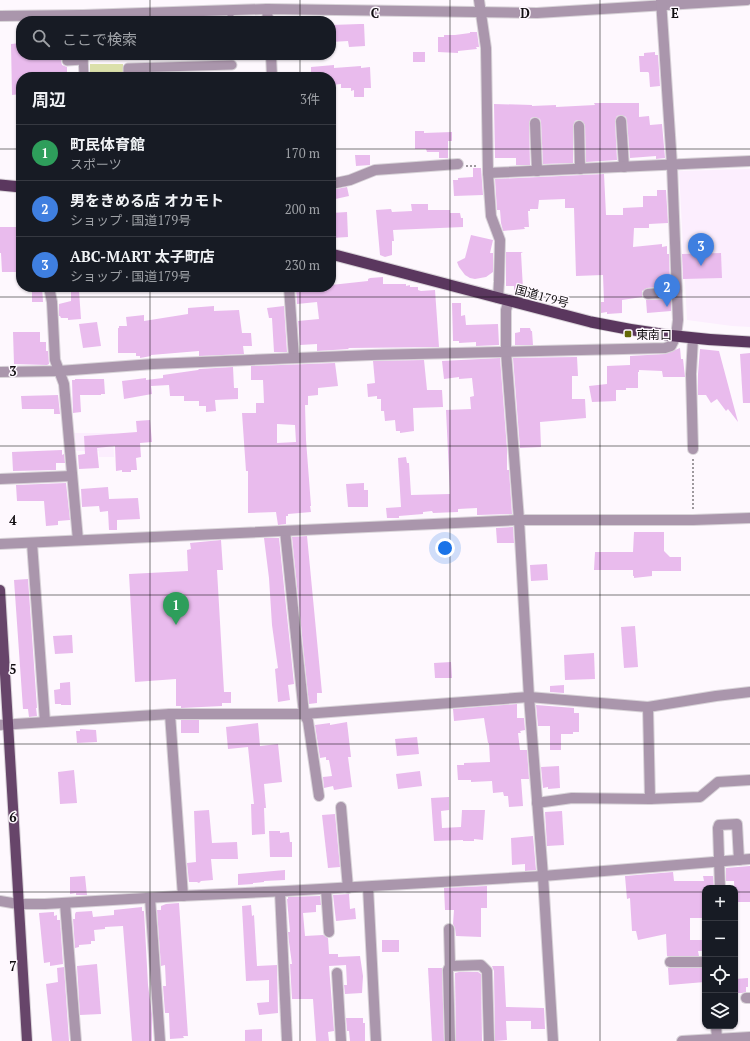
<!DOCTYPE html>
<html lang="ja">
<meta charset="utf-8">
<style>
:root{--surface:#171b24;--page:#20242c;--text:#f1f3f6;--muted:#9ea1a6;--line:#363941;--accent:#0b8043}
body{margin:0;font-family:"PT Serif","Noto Sans JP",serif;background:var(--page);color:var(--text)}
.controls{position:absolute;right:12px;bottom:12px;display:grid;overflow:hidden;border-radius:8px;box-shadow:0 1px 3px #0004}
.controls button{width:36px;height:36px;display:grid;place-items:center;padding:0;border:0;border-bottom:1px solid var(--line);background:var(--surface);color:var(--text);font:20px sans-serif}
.you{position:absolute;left:445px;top:548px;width:14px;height:14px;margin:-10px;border:3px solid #fff;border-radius:50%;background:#1a73e8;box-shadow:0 0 0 6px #1a73e833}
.badge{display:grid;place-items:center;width:26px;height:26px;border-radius:50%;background:var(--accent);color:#fff;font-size:13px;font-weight:700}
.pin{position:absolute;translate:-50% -33px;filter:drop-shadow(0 1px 2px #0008)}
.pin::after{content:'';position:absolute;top:21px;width:14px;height:12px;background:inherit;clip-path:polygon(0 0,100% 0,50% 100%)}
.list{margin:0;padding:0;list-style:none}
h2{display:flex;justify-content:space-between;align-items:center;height:52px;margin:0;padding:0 16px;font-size:17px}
h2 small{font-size:13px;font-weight:400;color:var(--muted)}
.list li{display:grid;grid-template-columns:26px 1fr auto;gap:12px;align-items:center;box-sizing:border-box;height:56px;padding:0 16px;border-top:1px solid var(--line)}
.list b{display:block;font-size:15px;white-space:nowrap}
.list p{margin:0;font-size:13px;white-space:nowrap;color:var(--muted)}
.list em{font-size:13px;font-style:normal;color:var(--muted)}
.icon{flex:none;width:22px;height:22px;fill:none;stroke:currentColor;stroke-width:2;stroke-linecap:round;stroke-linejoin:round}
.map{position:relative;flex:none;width:750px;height:1041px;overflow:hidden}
.search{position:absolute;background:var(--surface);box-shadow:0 1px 3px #0004;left:16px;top:16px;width:320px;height:44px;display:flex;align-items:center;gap:10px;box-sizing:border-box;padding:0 14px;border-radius:16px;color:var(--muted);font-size:15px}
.panel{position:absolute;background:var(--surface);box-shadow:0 1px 3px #0004;left:16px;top:72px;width:320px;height:220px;border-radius:16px}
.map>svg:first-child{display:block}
.built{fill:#fceefe}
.green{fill:#dbe0ab}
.building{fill:#e9bbed;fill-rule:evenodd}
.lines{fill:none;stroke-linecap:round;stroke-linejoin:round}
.service-casing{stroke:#d8d3d8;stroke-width:8}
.pedestrian-casing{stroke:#d8d3d8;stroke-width:11}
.minor-casing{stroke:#d8d3d8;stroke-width:12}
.primary-casing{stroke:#d8d3d8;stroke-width:12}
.trunk-casing{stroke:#d8d3d8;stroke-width:13}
.path{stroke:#9e999e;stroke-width:2;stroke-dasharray:2 2;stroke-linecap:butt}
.service{stroke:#aa96ac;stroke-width:6}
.pedestrian{stroke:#aa96ac;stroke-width:9}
.minor{stroke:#aa96ac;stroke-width:10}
.primary{stroke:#67456a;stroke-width:10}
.trunk{stroke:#5a375e;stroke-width:11}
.grid{fill:none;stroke:#110e11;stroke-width:1;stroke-opacity:0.55}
.poi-dot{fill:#646806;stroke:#fef8fe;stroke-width:1.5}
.labels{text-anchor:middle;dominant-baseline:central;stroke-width:3;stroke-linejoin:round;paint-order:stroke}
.street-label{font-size:12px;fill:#110e11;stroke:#fef8fe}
.poi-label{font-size:12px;fill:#110e11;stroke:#fef8fe;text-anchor:start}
.grid-label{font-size:13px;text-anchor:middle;font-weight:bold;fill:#110e11;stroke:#fef8fe;stroke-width:3;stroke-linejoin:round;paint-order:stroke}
</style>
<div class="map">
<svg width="750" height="1041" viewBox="0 0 750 1041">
<rect width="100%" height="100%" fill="#fef8fe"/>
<g class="built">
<polygon points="750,169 750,327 732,326 687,320 679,171"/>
<polygon points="74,433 113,433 114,457 99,457 99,451 76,451"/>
</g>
<rect class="green" x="90" y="64" width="33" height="13"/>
<g class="building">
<polygon points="360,24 364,24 365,46 349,47 348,41 331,42 331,25"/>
<polygon points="470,32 477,32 479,47 476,47 477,49 458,51 458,53 438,52 438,37 444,37 444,35 455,35 470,33"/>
<polygon points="21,43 21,55 67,55 63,56 61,61 62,65 67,67 67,77 21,77 21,94 12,95 11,44"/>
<rect x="413" y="52" width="12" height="10"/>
<polygon points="655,52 655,55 658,55 660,86 650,87 649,73 648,72 640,72 639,56 644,56 644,53"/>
<polygon points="334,65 334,68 361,66 361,68 370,67 371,88 364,88 364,97 354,97 354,90 351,91 351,88 341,88 341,84 331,85 331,77 311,77 311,67"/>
<polygon points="594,103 639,103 639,117 649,116 650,125 662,124 665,158 656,159 656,156 630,158 627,121 626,117 621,115 617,116 615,121 617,160 586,162 585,125 582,121 578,120 575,121 573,126 573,163 543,164 541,122 540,119 535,117 531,118 529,123 530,165 516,165 516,158 495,158 494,104 532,105 532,106 556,105 556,107 595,105"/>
<polygon points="415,131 424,131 424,133 452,132 452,141 448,141 448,158 439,158 439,152 427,152 426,149 415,149"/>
<polygon points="355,155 370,155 370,165 356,166"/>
<polygon points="473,168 481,168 483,195 454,196 453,180 458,180 458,178 473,177"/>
<polygon points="604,174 606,215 623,215 623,208 643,207 643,196 657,196 657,190 666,190 668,223 649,224 649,228 634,228 633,247 662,244 662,247 667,246 667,254 669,254 670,286 647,288 642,291 642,297 622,300 622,313 607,314 607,312 601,313 601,302 604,302 603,275 576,276 574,208 565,208 565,199 539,200 538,209 530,209 530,211 528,211 529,227 524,227 525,229 503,231 501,223 500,210 497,210 495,179"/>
<polygon points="347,187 349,196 331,200 331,190"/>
<polygon points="411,204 428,204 428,210 450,210 450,213 460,213 461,218 463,218 463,227 393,230 394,241 392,241 392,255 385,257 380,255 376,210 391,209 392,212 412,211"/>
<polygon points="347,212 348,237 331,238 331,213"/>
<polygon points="0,227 21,227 21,272 2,272 1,253 0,253"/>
<polygon points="471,235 493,240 490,253 493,253 493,272 486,277 475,279 470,278 465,275 459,267 457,262 465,258"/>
<polygon points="506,252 523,252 521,253 523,289 514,290 514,286 506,286"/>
<polygon points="721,253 722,278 683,279 682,254"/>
<polygon points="383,277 383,284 406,284 406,286 410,285 410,287 418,287 418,290 421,291 435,290 439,347 348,348 349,349 317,351 317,344 300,345 298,321 319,319 317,302 297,304 296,287 331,287 331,285 368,281 368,279 370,278"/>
<polygon points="32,287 42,287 43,302 32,302"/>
<polygon points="79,291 81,319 68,320 68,318 61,318 60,316 59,316 59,304 71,301 71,292"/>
<polygon points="671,299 671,311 647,313 646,300"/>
<polygon points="452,303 461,303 461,316 465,315 466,325 498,324 499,345 476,346 476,342 459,343 459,341 453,341"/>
<polygon points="214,306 214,311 239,310 242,333 251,333 252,346 243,346 244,354 199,356 199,351 151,355 151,356 140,358 140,356 136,356 136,353 118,353 118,328 119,328 119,326 127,326 126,317 144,315 144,321 188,314 188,308"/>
<polygon points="284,306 287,352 274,352 272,318 269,318 267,308"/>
<polygon points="97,322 101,346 83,348 79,324"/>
<polygon points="520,328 530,328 531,331 532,331 533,345 515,345 515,333 520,332"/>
<polygon points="13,332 40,332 40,342 46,342 46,351 48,351 49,364 47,365 14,364"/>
<polygon points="680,348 681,359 683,359 685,377 663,377 662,371 639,370 639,372 638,372 638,388 626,388 626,390 616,390 616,401 592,402 589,386 607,384 607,366 630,365 630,356 665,354"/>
<polygon points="700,349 719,351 738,422 728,409 726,411 717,399 711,403 706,395 698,395 698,374"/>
<polygon points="750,353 750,403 743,403 740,354"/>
<polygon points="577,357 578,376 572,376 572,399 585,399 586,418 540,422 541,447 520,448 513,358"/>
<polygon points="500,358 507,449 507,470 509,470 512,514 477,515 477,508 458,509 458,512 433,513 432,511 423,512 423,514 399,516 399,518 387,518 386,508 401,507 398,458 406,457 407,463 409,463 411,495 450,494 446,410 471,409 470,397 474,396 472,378 459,379 459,377 444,379 442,361"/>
<polygon points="424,360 427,390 442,390 443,407 413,408 414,431 400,433 400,431 396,431 395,420 385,421 384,411 381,411 381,399 377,399 377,396 368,397 367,384 375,383 373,361"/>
<path d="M335,363L338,386L318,388V395L308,396V405H305L306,440L311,506H310L311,512L288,514V516H286V524L278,525L276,512L248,513V471H246L242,413H256V403H264L263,380H251V366ZM277,424L295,425L296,442L277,443Z"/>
<polygon points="233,367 234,388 238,388 238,399 215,400 216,411 206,412 206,406 199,406 199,401 184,401 184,396 170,396 169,385 151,386 152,394 124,399 122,381 146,378 146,380 163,378 163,375 198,370 199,369"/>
<polygon points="75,379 104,379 105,394 101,394 101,395 80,395 81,412 73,413 72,380 75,380"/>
<polygon points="58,395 60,414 54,414 54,409 22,409 21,396"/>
<polygon points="150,420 152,442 140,443 141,457 136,458 137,470 131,470 131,472 122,472 122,470 116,471 115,446 97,448 99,468 79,469 78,455 85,454 84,436 137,432 136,421"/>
<polygon points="62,450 62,455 64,454 65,463 56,463 56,470 13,471 12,452"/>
<polygon points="66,483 70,520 58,521 58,525 46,526 44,501 17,501 16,485"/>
<polygon points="364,483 364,490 368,490 368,507 348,507 346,484"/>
<polygon points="108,487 109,499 138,498 140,519 117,520 117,530 109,530 108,511 100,512 99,506 82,507 81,489"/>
<polygon points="513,527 514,543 497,543 496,528"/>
<polygon points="634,532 664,532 664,551 670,557 681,557 681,571 652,571 652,576 634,578 634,576 633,576 633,570 594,570 595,552 633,552"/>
<polygon points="307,536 322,693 317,693 317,703 309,704 292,537"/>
<polygon points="264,538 279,538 294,684 288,685 290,700 278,702 275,669 278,668 272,625 269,578"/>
<polygon points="221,540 223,570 217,570 224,692 231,692 231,703 222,703 222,706 181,708 181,706 176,706 176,679 135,682 129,574 188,571 187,550 191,549 190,543"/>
<polygon points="547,564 548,580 531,581 530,565"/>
<polygon points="28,579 37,708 36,708 37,716 29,717 28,709 23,709 14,580"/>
<polygon points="635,626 638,667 624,668 621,627"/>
<polygon points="72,635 73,653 55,654 53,636"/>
<polygon points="594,653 595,679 565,680 564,655"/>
<polygon points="451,662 452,678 435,678 434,663"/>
<polygon points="70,682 71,705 61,705 61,704 55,704 54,690 60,689 60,683"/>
<polygon points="564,685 564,693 550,692 550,686"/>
<polygon points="517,704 517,718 524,718 525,730 520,731 521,733 518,733 520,750 527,750 529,779 521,779 523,806 509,807 508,796 504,796 503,792 493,793 492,781 471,782 471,780 458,780 457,765 464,765 464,763 490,762 489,743 488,743 484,718 454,721 453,709"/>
<polygon points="536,705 574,708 574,713 579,713 579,732 573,732 573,734 561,734 561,750 550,750 550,726 538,726"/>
<rect x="181" y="720" width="18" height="13"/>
<polygon points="347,722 351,757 348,757 352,787 334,790 333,786 324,788 323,777 332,776 329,760 326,760 326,757 320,758 315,725 330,723 330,725"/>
<polygon points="258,723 260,746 278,744 282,782 264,784 266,808 264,808 265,834 252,835 251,804 254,804 248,747 228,749 226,727"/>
<polygon points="80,729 96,730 97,742 77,743 76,731 80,731"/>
<polygon points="417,737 419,754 397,756 395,739"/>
<polygon points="559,766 560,788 548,789 548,787 543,788 541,767"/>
<polygon points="74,770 77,803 60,804 58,772"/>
<polygon points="420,771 422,786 398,789 396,774"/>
<polygon points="449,797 449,810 441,811 442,828 461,827 462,810 485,810 483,840 474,839 474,841 463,841 463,840 434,841 431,798"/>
<polygon points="209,810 212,843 237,842 238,859 211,859 213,880 201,881 199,883 197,882 189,882 187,863 196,862 194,811"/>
<polygon points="562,811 564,845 547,846 545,812"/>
<polygon points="335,814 340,867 328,868 322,815"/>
<polygon points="269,831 280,831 280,833 289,832 290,842 292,842 292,857 270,857"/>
<polygon points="533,836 536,870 525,871 525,864 512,865 511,838"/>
<polygon points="750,866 750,902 735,902 734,881 726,881 726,868"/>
<polygon points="285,870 285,880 264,881 264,882 253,883 253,884 238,885 238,874"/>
<polygon points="673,872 674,881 704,881 703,876 713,876 714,888 705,888 705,918 690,918 690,940 705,940 705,951 698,951 699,956 667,956 666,934 638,940 636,931 632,931 630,898 627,899 625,876"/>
<polygon points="85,876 87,895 76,895 76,893 70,894 70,877"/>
<polygon points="487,886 487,908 481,908 481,937 456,936 455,928 453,924 454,910 445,910 444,888"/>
<polygon points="349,894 350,909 355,908 356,919 336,921 333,895"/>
<polygon points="320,896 321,905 316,905 316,912 303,913 305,936 323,935 328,938 329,954 338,954 338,957 360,956 363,976 362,993 345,994 344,985 347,985 346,965 329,966 334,1031 328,1032 329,1041 316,1041 313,999 292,999 290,964 292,964 289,942 288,932 290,932 287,899 288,899 288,897"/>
<polygon points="179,903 188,1036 183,1036 184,1038 170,1039 169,1013 165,1013 163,986 166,986 165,965 161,966 157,910 161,910 161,906 166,904"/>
<polygon points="251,905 252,916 254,915 257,966 277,965 278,1013 259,1015 257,1003 269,1002 269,980 246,981 242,906"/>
<polygon points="142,907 142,911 144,911 148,985 152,1014 152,1041 132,1041 123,926 105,927 105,929 94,930 95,941 91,941 91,944 79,945 79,947 75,948 73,919 75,919 75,914 76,912 92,911 93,917 114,915 114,910"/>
<polygon points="52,912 54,912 54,916 57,915 57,920 60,920 63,964 50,966 50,962 44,963 39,913"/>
<rect x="382" y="940" width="17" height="12"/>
<polygon points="97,964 101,1014 80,1015 77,966"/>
<polygon points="492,966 504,966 506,1007 544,1008 545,1029 531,1029 531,1021 506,1021 507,1040 495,1041 494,971"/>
<polygon points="64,967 69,1041 52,1041 46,984 58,982 57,968"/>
<polygon points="428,968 442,968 444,1041 432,1041"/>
<polygon points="668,968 705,968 705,982 669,985"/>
<polygon points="459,972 478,972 481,974 482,1041 456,1041 455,973"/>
<polygon points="748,978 748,987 746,987 746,992 742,993 735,993 735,979"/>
<polygon points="346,1018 363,1018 363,1023 365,1023 365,1041 350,1041 349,1031 347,1031"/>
<polygon points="262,1029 262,1041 245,1041 245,1030"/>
</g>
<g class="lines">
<defs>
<polyline id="service" points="230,10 231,21"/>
<g id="pedestrian">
<polyline points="83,55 84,77"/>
<polyline points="67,61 83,60"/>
<polyline points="128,77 128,68 232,65"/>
</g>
<g id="minor">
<polyline points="479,0 486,48 488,173 491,216 500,240 499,282 498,298"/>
<polyline points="267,9 268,21"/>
<polyline points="0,16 83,15 267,9 537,13 747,0"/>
<polyline points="271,55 272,77"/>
<polyline points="621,121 624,167"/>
<polyline points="535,123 537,171"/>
<polyline points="579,126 580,169"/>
<polyline points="488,173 750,161"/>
<polyline points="331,184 350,180 375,170 458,164"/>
<polyline points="49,287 52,302 55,360 64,384 78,540"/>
<polyline points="289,287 294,358"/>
<polyline points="648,294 677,292"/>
<polyline points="509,300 506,310 506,352 519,520 529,697 543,876 553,1041"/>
<polyline points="0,372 59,371 153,364 371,355 665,348 671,346 676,336 678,320 672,165 661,0"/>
<polyline points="693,449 691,374 693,338"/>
<polyline points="0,479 72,476"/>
<polyline points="285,531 304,714 308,721 319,796"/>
<polyline points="32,543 45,722"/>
<polyline points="0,544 519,520 693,520 750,518"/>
<polyline points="648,707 650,799"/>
<polyline points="170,714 183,896"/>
<polyline points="0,725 170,714 304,714 529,697 648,707 716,696 750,692"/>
<polyline points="537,803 572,798 650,799 700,797 718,782 750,780"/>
<polyline points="341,807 348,888"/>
<polyline points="368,887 376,1041"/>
<polyline points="720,888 718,828 719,825 737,824 739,860"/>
<polyline points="326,889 329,932"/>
<polyline points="280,892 287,1041"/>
<polyline points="150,898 160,1041"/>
<polyline points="0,901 18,904 45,904 180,896 286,891 543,876 750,859"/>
<polyline points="65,903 76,1041"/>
<polyline points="449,929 450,966 448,970 450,1041"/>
<polyline points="670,962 705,962"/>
<polyline points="450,966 481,965 487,971 489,1041"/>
<polyline points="337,973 341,1041"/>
<polyline points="746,998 750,998"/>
<polyline points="716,1026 717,1039"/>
<polyline points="682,1041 750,1037"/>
</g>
<polyline id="primary" points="0,590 27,1041"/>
<g id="trunk">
<polyline points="0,185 21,187"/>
<path d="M331,254L591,322C643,333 696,340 750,342"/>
</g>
</defs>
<use href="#service" class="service-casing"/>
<use href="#pedestrian" class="pedestrian-casing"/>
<use href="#minor" class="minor-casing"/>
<use href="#primary" class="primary-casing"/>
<use href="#trunk" class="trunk-casing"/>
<g class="path">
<polyline points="466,166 478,166"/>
<polyline points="693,459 693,511"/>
</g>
<use href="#service" class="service"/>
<use href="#pedestrian" class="pedestrian"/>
<use href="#minor" class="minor"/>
<use href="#primary" class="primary"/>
<use href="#trunk" class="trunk"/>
</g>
<path class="grid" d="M150,0V21M300,0V21M450,0V1041M600,0V1041M150,55V77M300,55V77M0,149H21M331,149H750M150,287V1041M300,287V1041M0,297H750M0,446H750M0,595H750M0,744H750M0,892H705M735,892H750"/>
<rect class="poi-dot" x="624" y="330" width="8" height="8" rx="2"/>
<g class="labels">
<g class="street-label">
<text transform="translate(542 296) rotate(15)">国道179号</text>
</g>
<g class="poi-label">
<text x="636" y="334">東南口</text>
</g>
</g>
<g class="grid-label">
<text x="375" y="18">C</text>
<text x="525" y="18">D</text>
<text x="675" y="18">E</text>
<text x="13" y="376">3</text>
<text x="13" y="525">4</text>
<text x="13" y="674">5</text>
<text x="13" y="822">6</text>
<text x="13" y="971">7</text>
</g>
</svg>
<div class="controls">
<button>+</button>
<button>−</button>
<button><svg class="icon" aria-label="locate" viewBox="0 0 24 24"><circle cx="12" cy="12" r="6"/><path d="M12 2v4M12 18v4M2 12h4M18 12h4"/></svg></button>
<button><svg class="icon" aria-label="layers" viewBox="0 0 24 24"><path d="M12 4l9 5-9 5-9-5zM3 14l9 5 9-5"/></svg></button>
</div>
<div class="you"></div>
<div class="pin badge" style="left:176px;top:625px;background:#2e9e5b">1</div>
<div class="pin badge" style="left:667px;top:307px;background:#3f7fe0">2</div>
<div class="pin badge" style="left:701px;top:266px;background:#3f7fe0">3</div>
<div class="search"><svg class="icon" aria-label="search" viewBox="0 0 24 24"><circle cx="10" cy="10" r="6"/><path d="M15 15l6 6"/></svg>ここで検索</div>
<section class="panel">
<h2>周辺<small>3件</small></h2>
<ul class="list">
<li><span class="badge" style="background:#2e9e5b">1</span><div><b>町民体育館</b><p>スポーツ</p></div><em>170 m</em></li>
<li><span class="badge" style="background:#3f7fe0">2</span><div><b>男をきめる店 オカモト</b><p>ショップ · 国道179号</p></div><em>200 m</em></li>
<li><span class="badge" style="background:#3f7fe0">3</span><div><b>ABC-MART 太子町店</b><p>ショップ · 国道179号</p></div><em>230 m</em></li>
</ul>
</section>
</div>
